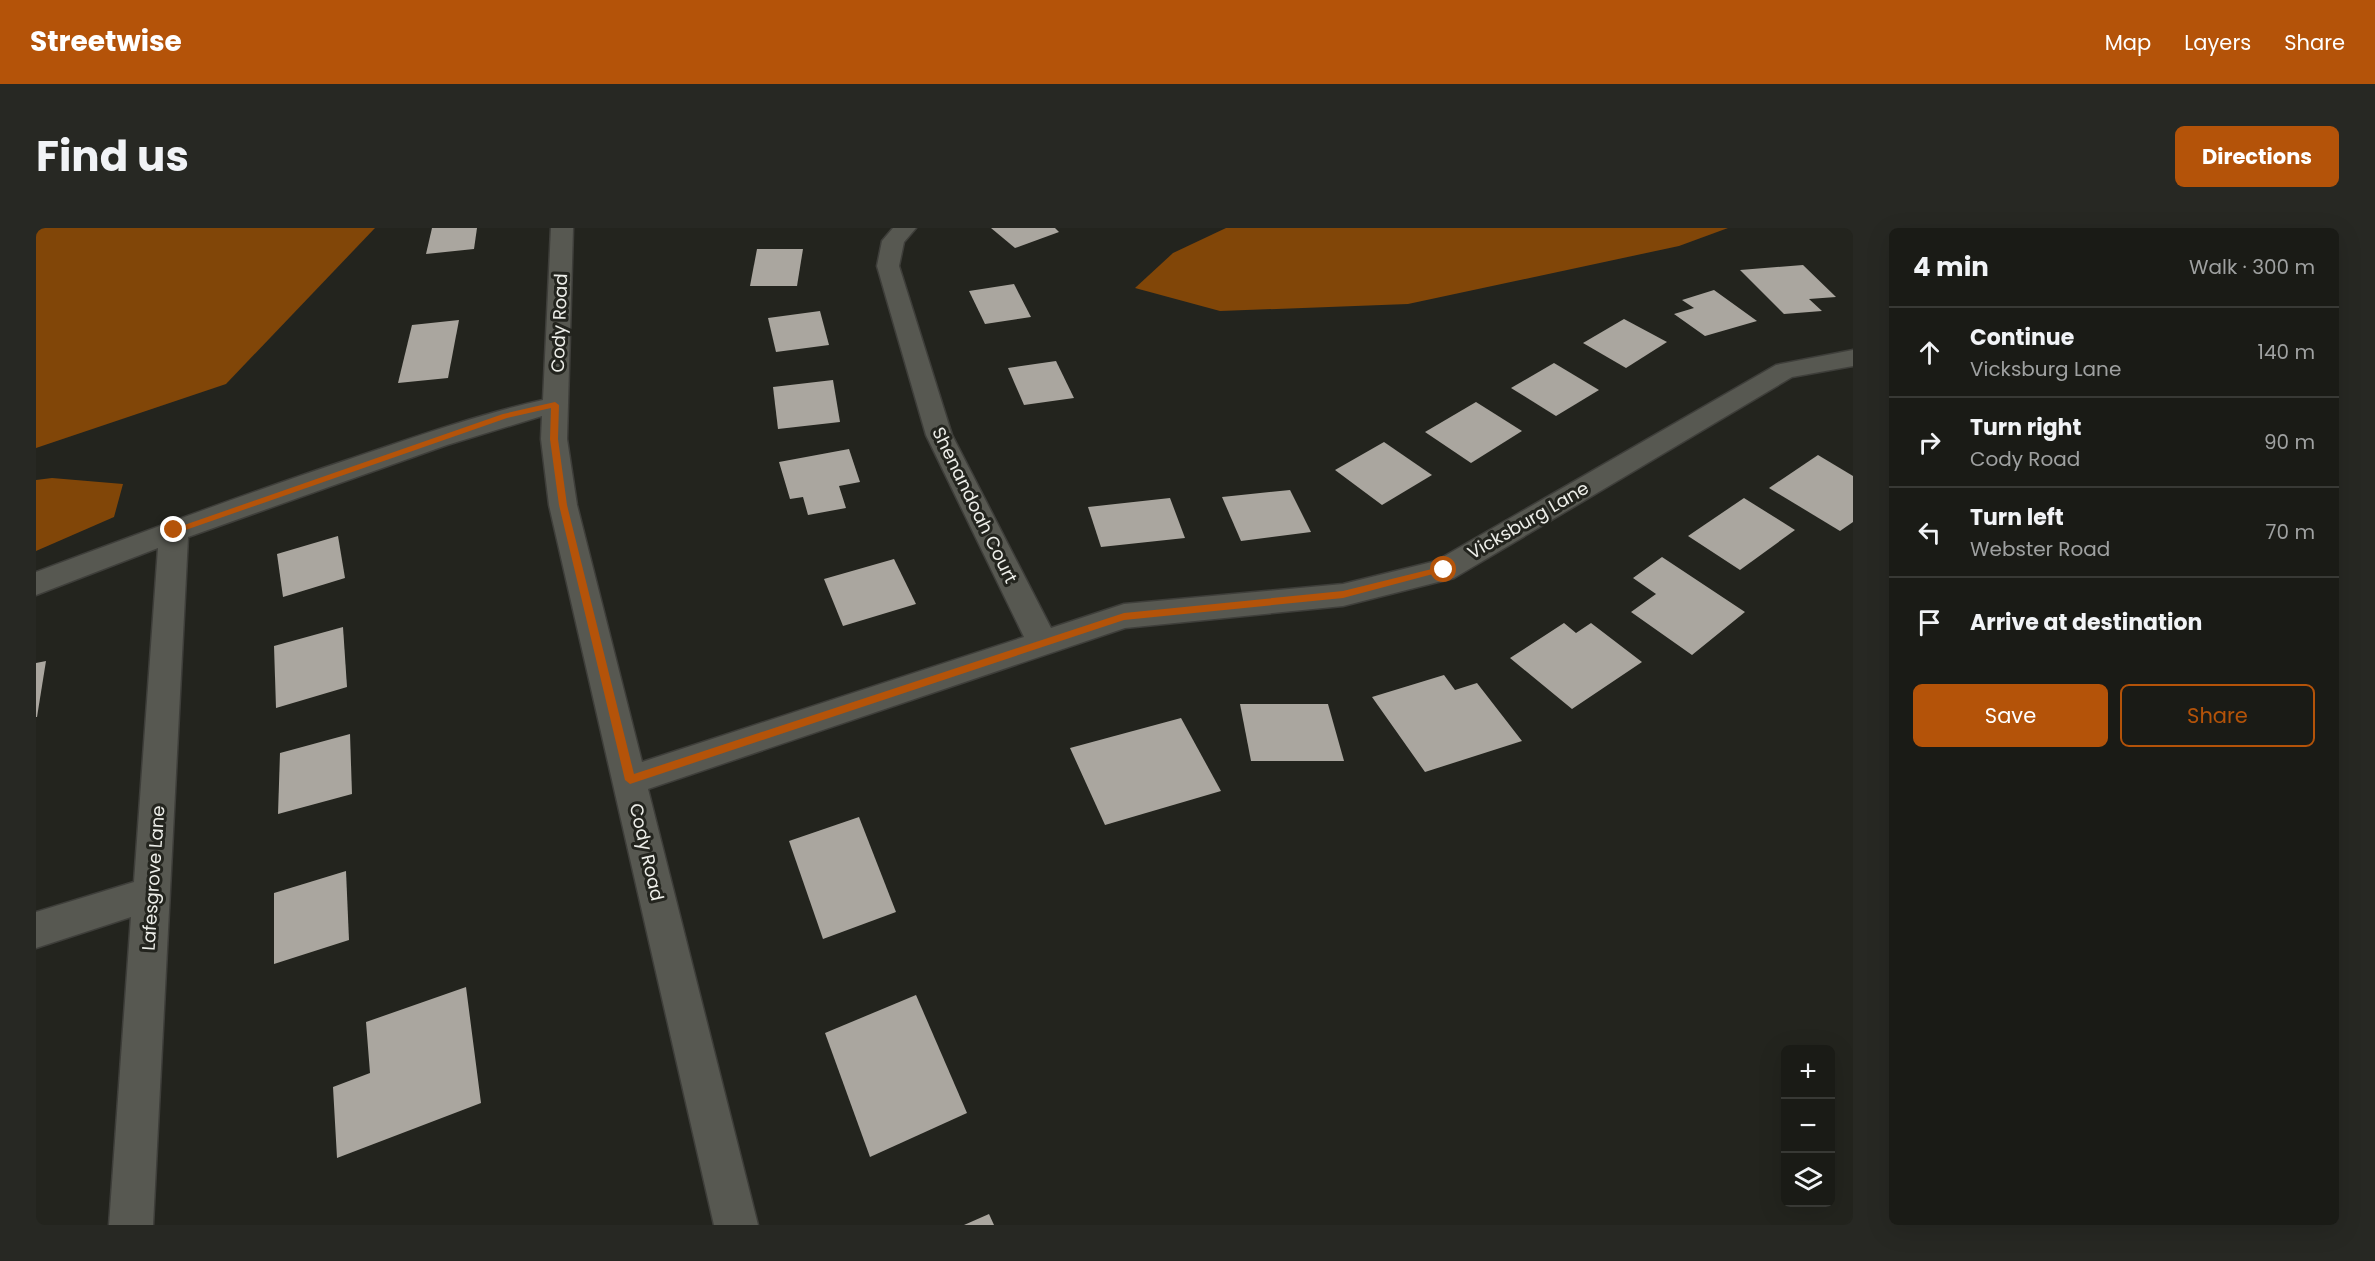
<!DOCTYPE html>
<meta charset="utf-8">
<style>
:root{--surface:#1a1b16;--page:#272823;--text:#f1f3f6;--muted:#9fa1a1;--line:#383935;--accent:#b45309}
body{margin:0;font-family:Poppins,sans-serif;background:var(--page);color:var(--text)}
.controls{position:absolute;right:18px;bottom:18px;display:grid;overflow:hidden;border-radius:9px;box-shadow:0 6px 24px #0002}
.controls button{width:54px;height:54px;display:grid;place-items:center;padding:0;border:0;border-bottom:2px solid var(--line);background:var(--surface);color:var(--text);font:30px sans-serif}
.stop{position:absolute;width:18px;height:18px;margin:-14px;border:4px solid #b45309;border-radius:50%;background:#fff}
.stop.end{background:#b45309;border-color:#fff;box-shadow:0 2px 6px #0008}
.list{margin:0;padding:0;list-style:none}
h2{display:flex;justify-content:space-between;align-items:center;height:78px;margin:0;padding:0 24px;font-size:26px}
h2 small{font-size:20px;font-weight:400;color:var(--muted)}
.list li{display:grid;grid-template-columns:39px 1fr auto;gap:18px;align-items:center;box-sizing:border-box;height:90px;padding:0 24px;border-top:2px solid var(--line)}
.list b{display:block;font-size:22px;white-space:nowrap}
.list p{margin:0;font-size:20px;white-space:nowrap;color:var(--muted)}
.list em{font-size:20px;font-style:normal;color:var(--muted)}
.actions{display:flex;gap:12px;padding:18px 24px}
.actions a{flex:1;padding:14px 0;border:2px solid var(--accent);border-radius:9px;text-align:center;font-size:21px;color:var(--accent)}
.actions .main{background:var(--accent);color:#fff}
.icon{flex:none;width:33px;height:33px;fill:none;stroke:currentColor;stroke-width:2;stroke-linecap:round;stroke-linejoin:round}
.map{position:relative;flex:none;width:1817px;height:997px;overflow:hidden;border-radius:9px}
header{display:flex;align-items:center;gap:36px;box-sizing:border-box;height:84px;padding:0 30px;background:var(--accent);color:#fff}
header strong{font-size:28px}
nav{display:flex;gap:33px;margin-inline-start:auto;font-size:21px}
.intro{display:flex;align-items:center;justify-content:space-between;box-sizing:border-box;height:144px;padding:0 36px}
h1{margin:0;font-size:42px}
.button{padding:15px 27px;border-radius:9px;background:var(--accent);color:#fff;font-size:21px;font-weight:700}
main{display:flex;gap:36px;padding:0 36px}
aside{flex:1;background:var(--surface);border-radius:9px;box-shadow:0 6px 24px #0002}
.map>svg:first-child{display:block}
.forest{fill:#814608}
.building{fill:#aaa69f}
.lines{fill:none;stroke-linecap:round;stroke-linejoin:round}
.street-casing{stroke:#3e3e3a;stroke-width:3}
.street{fill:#575851;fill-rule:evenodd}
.route{fill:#b45309}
.labels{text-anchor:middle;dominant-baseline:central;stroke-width:6;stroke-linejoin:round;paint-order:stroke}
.street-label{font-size:18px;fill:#edeee9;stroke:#23241e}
</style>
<header>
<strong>Streetwise</strong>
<nav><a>Map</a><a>Layers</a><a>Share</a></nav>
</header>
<div class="intro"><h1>Find us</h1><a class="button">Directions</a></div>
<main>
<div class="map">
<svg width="1817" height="997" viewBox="0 0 1817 997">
<rect width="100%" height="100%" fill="#23241e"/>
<g class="forest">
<polygon points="0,0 339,0 190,156 0,220"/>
<polygon points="1190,0 1692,0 1643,18 1372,76 1184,83 1099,60 1137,25"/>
<polygon points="16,250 87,256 78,289 0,323 0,252"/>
</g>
<g class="building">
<polygon points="396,0 441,0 438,21 390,26"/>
<polygon points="955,0 1019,0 1023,4 979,20"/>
<polygon points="721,21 767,21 761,58 714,58"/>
<polygon points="1767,37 1800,69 1773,71 1786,83 1748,86 1704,42"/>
<polygon points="978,56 995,89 949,96 933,63"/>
<polygon points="1678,62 1721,93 1669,108 1638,86 1658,80 1646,72"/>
<polygon points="784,83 793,117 740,124 732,90"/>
<polygon points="1588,91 1631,114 1590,140 1547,115"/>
<polygon points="423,92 412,150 362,155 376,97"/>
<polygon points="1020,133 1038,170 988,177 972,140"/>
<polygon points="1518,135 1563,162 1520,188 1475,160"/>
<polygon points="797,152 804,194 742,201 737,159"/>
<polygon points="1440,174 1486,203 1435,235 1389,204"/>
<polygon points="1348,214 1396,247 1346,277 1299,242"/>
<polygon points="813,221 824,254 803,258 810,280 772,287 767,269 754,271 743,234"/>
<polygon points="1782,227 1817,248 1817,294 1804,303 1733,260"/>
<polygon points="1254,262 1275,304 1205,313 1186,269"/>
<polygon points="1134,270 1149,310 1065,319 1052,279"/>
<polygon points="1708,270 1759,302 1704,342 1652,308"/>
<polygon points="302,308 309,350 247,369 241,326"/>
<polygon points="1626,329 1709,384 1656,427 1595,384 1620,366 1597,350"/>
<polygon points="858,331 880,376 807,398 788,351"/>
<polygon points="1528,395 1540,405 1555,395 1606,434 1536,481 1474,430"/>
<polygon points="307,399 311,459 240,480 238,418"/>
<polygon points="10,433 1,489 0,489 0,435"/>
<polygon points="1408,447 1419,462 1441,455 1486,513 1389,544 1336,469"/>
<polygon points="1204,476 1292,476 1308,533 1215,533"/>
<polygon points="1145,490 1185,563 1069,597 1034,520"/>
<polygon points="314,506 316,566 242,586 244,525"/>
<polygon points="823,589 860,684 787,711 753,613"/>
<polygon points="310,643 313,712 238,736 238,665"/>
<polygon points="430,759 445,875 301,930 297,859 334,845 330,794"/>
<polygon points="880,767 931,885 834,929 789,805"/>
<polygon points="953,986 958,997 928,997"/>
</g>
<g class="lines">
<defs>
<path id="street" d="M515,0H537L531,211L541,277L606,534L988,409L890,207L841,38L846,13L857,0H880L868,14L863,38L916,207L1015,400L1088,376L1307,356L1400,333L1740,137L1817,122V138L1756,149L1418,350L1307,378L1089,400L612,561L722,997H678L513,277L505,211L506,188L411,217L152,309L117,997H73L95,689L0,720V684L98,654L122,320L0,367V344C104,305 206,267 311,232C376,210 440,187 507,172Z"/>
</defs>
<use href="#street" class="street-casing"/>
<use href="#street" class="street"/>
</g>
<polygon class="route" points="519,174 523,177 522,211 531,277 598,546 1088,385 1307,363 1408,338 1412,342 1307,370 1088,392 594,556 589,552 523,277 514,211 515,180 471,190 141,305 134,302 467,186"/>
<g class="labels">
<g class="street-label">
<text transform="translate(523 95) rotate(-88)">Cody Road</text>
<text transform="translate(939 277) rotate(64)">Shenandoah Court</text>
<text transform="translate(1492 292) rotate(-30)">Vicksburg Lane</text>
<text transform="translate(611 624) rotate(77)">Cody Road</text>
<text transform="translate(117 650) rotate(-86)">Lafesgrove Lane</text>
</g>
</g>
</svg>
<div class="controls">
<button>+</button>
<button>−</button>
<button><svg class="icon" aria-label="layers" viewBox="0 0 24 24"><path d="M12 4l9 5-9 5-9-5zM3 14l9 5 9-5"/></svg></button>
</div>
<div class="stop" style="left:1408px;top:342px"></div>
<div class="stop end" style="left:138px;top:302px"></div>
</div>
<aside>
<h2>4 min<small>Walk · 300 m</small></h2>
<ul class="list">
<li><svg class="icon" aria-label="ahead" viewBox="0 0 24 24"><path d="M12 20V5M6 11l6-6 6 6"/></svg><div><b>Continue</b><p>Vicksburg Lane</p></div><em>140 m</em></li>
<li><svg class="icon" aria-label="right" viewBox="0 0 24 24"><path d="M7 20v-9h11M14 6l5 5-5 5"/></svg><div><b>Turn right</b><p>Cody Road</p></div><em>90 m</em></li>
<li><svg class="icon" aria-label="left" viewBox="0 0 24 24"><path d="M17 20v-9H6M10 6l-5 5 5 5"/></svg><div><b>Turn left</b><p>Webster Road</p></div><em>70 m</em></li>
<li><svg class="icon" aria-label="arrive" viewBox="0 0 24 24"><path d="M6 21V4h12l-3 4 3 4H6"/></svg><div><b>Arrive at destination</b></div></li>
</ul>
<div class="actions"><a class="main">Save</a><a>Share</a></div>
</aside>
</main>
